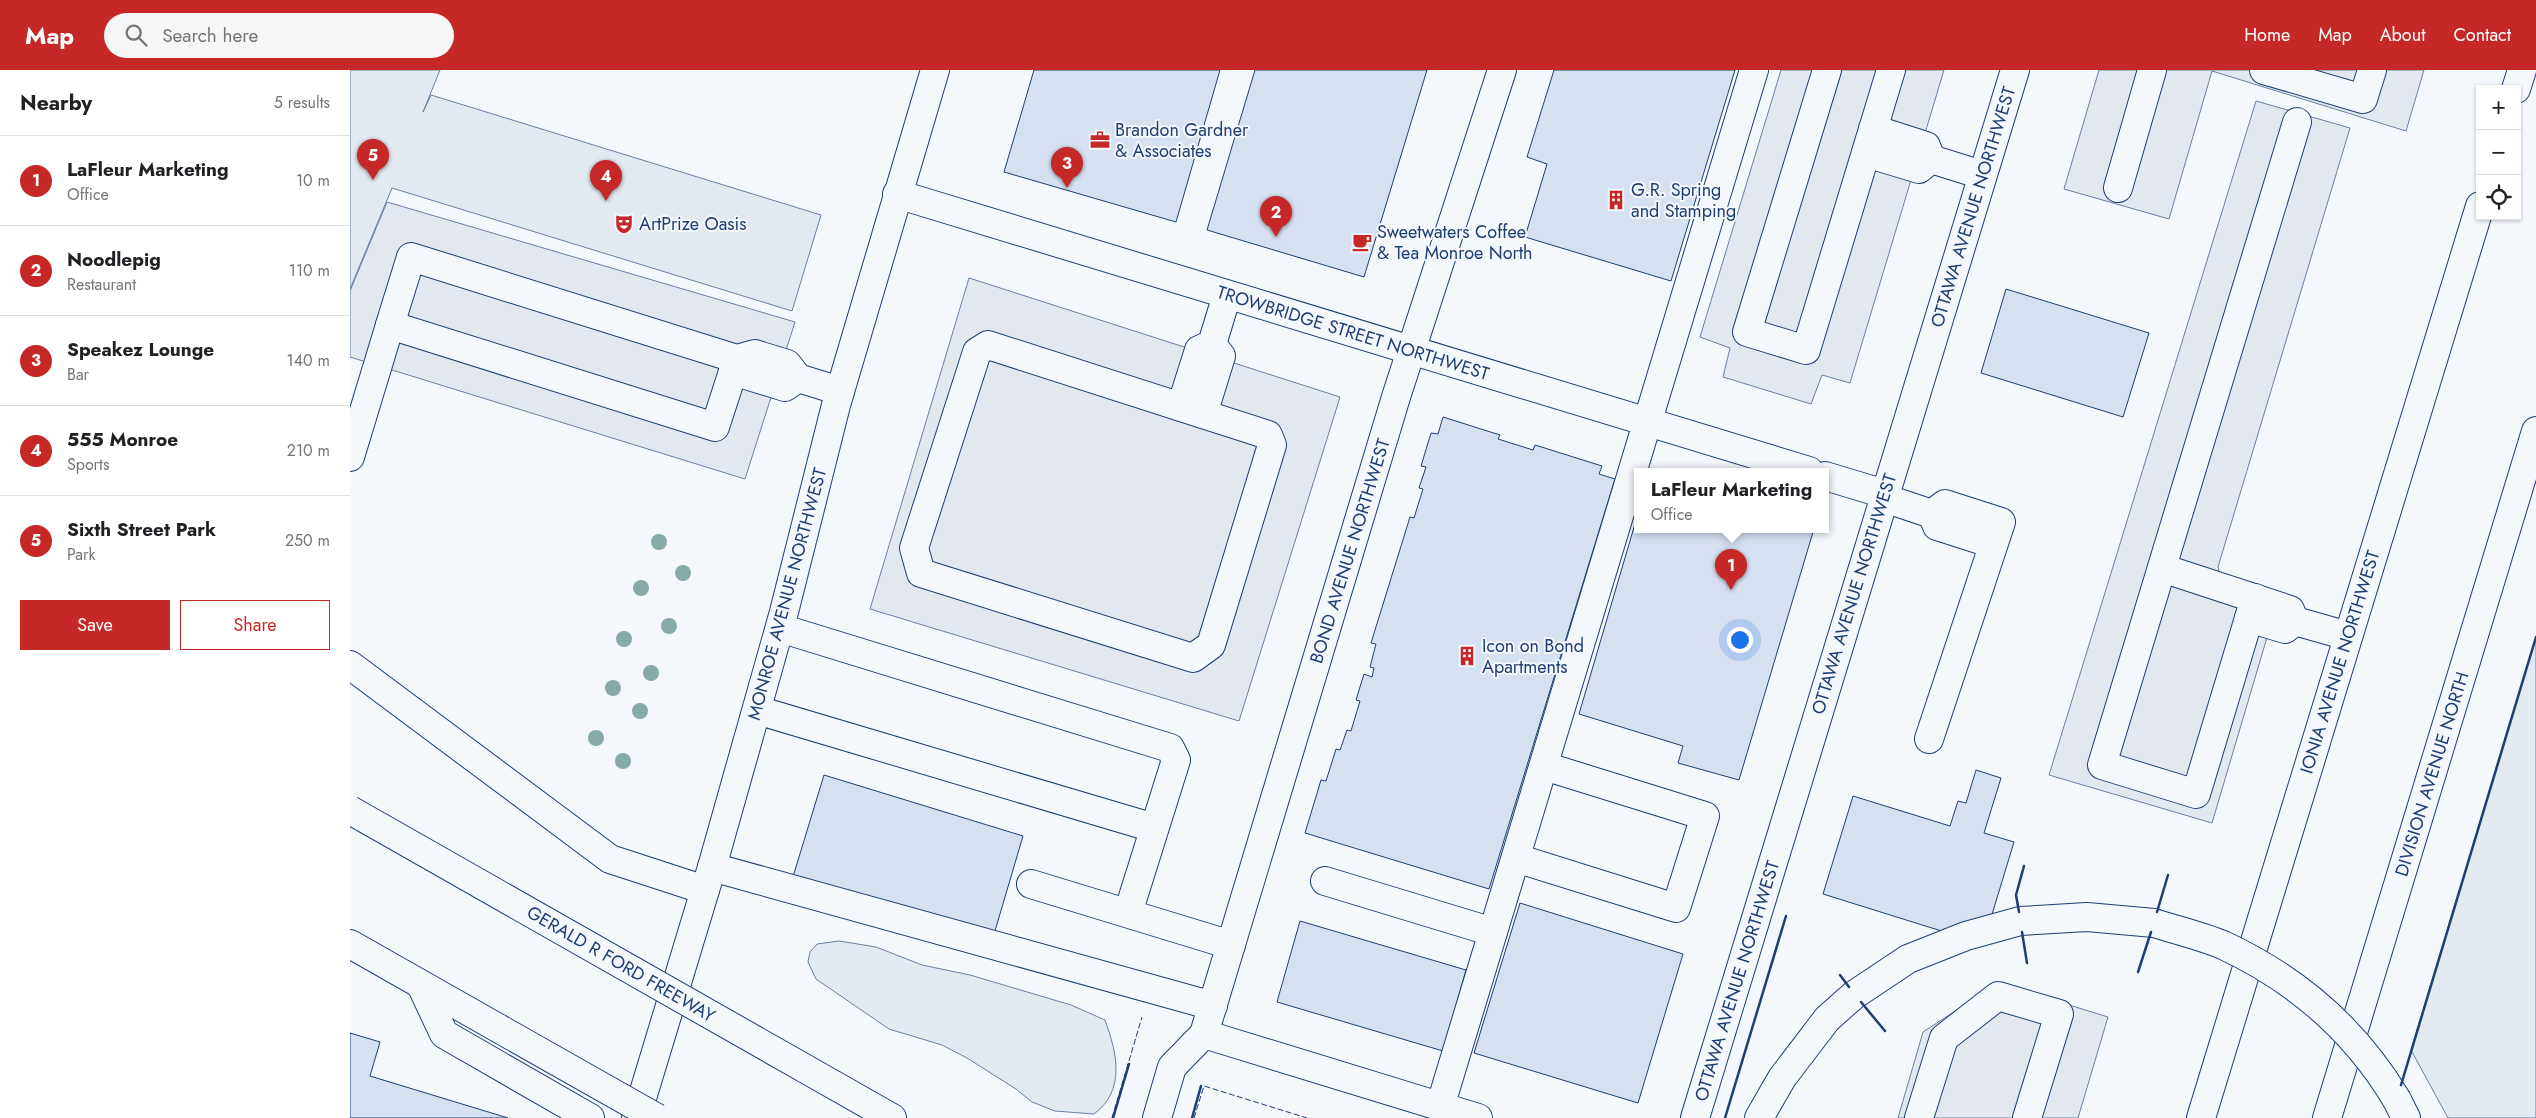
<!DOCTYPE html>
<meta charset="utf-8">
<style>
:root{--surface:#fff;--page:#f6f6f6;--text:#202124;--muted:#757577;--line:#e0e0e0;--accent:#c62828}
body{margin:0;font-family:Jost,sans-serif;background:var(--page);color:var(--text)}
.controls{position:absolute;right:15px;top:15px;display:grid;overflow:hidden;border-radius:0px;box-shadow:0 1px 4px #0004}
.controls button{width:45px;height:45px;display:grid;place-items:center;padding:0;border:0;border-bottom:1px solid var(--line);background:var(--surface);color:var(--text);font:25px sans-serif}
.you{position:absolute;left:1389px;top:569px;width:18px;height:18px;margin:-12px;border:4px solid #fff;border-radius:50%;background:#1a73e8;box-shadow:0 0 0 8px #1a73e833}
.badge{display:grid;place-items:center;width:32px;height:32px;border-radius:50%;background:var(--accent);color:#fff;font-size:16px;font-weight:700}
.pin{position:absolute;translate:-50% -41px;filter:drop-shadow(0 1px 2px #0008)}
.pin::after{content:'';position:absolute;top:26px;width:18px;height:15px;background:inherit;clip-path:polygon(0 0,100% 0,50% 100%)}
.popup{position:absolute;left:1284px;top:398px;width:195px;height:65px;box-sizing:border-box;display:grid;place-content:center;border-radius:0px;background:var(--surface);filter:drop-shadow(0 1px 4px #0005);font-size:16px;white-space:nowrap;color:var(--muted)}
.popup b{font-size:19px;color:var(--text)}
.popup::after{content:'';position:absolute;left:50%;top:100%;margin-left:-10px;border:10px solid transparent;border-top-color:var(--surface)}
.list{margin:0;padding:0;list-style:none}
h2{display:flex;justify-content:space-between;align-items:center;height:65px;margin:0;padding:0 20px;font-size:21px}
h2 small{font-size:16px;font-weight:400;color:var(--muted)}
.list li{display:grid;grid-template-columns:32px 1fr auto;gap:15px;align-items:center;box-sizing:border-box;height:90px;padding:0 20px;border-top:1px solid var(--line)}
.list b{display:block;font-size:19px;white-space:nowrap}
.list p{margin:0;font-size:16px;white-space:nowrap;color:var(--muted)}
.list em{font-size:16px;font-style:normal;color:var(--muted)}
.actions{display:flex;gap:10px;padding:15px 20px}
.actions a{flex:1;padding:11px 0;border:1px solid var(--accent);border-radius:0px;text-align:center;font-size:18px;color:var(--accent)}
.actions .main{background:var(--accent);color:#fff}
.icon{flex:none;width:28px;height:28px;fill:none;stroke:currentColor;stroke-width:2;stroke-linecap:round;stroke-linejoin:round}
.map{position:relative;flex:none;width:2186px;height:1048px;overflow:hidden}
header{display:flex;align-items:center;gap:30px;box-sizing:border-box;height:70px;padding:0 25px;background:var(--accent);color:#fff}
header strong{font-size:24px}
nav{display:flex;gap:28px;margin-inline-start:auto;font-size:18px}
.search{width:350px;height:45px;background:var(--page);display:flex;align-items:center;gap:12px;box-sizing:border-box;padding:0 18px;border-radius:28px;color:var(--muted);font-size:19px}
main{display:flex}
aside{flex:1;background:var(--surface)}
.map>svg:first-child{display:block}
.green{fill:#e3e9f0;stroke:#687fa3}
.parking{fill:#e3e8f0;stroke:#687fa3}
.building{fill:#d5e0f0;stroke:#1d3f73}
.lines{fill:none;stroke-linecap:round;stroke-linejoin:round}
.minor-casing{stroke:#1d3f73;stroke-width:30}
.major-casing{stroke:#1d3f73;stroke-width:30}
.highway-casing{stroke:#1d3f73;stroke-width:30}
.minor{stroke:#f4f7fb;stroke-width:28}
.major{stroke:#f4f7fb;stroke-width:28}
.highway{stroke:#f4f7fb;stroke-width:28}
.highway-bridge-casing{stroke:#1d3f73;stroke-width:30;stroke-linecap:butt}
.highway-bridge{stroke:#f4f7fb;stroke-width:28}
.fence{stroke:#1d3f73;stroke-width:1;stroke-dasharray:6 2.5;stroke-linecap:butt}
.wall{stroke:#1d3f73;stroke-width:2.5}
.tree{fill:#86aba6}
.labels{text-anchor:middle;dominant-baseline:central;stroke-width:4;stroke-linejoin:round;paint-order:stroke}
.poi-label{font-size:18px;fill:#1d3f73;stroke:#f4f7fb;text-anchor:start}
.street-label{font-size:18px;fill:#1d3f73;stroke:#f4f7fb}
</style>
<header>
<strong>Map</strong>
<div class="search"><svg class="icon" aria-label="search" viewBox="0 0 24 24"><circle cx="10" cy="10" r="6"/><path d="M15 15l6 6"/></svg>Search here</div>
<nav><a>Home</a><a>Map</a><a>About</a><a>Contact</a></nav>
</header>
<main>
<aside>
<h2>Nearby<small>5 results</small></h2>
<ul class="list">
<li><span class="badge">1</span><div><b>LaFleur Marketing</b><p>Office</p></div><em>10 m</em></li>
<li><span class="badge">2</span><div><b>Noodlepig</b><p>Restaurant</p></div><em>110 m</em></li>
<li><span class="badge">3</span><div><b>Speakez Lounge</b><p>Bar</p></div><em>140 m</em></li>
<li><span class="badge">4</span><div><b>555 Monroe</b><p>Sports</p></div><em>210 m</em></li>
<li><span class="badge">5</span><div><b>Sixth Street Park</b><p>Park</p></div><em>250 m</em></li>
</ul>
<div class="actions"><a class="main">Save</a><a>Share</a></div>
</aside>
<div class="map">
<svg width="2186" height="1048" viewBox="0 0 2186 1048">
<rect width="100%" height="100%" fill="#f4f7fb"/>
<g class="green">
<polygon points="0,0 90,0 73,42 81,25 471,145 442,241 42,118 0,219"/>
<polygon points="2186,567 2186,1048 2098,1048 2061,980"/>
<path d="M489,871L526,877L572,895L620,905L721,935L755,950C767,983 776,1020 744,1044L705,1041L682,1032L666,1019L617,988L592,975L539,959L466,909L458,892L460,882L467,874Z"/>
</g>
<g class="parking">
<polygon points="1431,0 1594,0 1500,313 1472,305 1461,334 1373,307 1380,278 1350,267"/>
<polygon points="1749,0 2074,0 2056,61 1862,1 1819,149 1714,119"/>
<polygon points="1906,31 2000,58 1868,497 1870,504 1929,527 1862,753 1699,705"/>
<polygon points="37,132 445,252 395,409 0,287 0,221"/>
<polygon points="619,208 990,327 889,651 520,539"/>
<polygon points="1648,913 1758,947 1728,1048 1548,1048 1573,962"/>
</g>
<g class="building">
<polygon points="684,0 870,0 826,152 654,102"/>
<polygon points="905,0 1077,0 1014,207 857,160"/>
<polygon points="1204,0 1385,0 1321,211 1175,167 1197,94 1177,87"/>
<polygon points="1656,219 1799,263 1773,347 1631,303"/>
<polygon points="1093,347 1150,365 1148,369 1183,380 1185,375 1252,396 1249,404 1265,409 1139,819 955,763 971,710 976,711 986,679 990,680 997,660 1001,661 1010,631 1006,630 1014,604 1022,607 1024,598 1020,597 1026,574 1021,573 1060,447 1064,448 1073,419 1069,418 1076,397 1071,396 1081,363 1088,364"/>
<polygon points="1287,447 1287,459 1454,459 1463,462 1389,710 1328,693 1333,676 1229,644"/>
<polygon points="1626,700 1651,708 1634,763 1664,772 1633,874 1473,824 1503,726 1600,756 1608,731 1616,733"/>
<polygon points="474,705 673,766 642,871 442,810"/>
<polygon points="1170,833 1333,884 1288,1033 1124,983"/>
<polygon points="950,851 1116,900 1093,981 927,932"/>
<polygon points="0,963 30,972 20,1006 158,1048 0,1048"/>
</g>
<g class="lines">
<defs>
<g id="minor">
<polyline points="1477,0 1397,262 1456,280 1541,0"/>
<polyline points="1914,0 2013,29 2022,0"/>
<polyline points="2166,19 2172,0"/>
<polyline points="1523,59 1576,76 1581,89"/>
<polyline points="1516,83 1569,99 1581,89"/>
<polyline points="1581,89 1632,105"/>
<polyline points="1768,118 1802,0"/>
<polyline points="547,124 1459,401"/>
<polygon points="638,275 918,365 922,375 861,575 843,588 571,503 564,478 627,282"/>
<polyline points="387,289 365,357 40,255 61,187 387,289 405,284 411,286 437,294 448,308 490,321"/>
<polyline points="383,301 435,317 448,308"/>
<polyline points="831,337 849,280 862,274 877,225"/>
<polyline points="853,344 871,286 862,274"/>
<polyline points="0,387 40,255"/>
<polyline points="1475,406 1535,424"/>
<polyline points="1534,428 1582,444 1587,456 1643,474"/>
<polyline points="1812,498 1940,540 1945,551 1998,566"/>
<polyline points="1905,528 1846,724 1752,695 1947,52"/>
<polyline points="1899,548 1935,559 1945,551"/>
<polyline points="430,558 820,678 826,690 778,843"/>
<polyline points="0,595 260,789 355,820"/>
<polyline points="407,640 804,758"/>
<polyline points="1579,669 1651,452 1595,434 1582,444"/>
<polyline points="1166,788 1326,838 1355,746 1194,696"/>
<polyline points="362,797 863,936"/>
<polyline points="975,811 1143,862"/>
<polyline points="681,814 881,875"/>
<polyline points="854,964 1128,1048"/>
<polyline points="1090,1037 1404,0"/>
<polyline points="807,1048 822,997 854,964 1046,327 1152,0"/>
<polyline points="1345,1048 1665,0"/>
<polyline points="1569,1048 1594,968 1648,926 1709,944 1677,1048"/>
<polyline points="1851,1048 2130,136"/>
</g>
<g id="major">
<polyline points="286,1048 362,797 434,542 486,335 585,0"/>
<polyline points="1977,1048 2186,361"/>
</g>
<g id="highway">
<polyline points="0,874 148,958"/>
<polyline points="71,915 94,964 240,1048"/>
<polyline points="454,998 542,1048"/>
<polyline points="2047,1030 2056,1048"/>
<polyline points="1409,1048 1432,1008 1477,949 1504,925 1558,889 1616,866 1670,851 1737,847 1804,853"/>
</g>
</defs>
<use href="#minor" class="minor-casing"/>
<use href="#major" class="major-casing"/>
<use href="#highway" class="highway-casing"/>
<use href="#minor" class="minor"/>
<use href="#major" class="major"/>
<use href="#highway" class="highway"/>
<defs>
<g id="highway-bridge">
<polyline points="0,740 454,998"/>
<path d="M1804,853C1826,860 1851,866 1873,875C1946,909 2006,961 2047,1030"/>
<polyline points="148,958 307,1048"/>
</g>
</defs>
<use href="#highway-bridge" class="highway-bridge-casing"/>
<use href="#highway-bridge" class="highway-bridge"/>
<g class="fence">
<polyline points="762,1048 792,947"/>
<polyline points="844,1048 854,1016 957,1048"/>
</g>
<g class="wall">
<polyline points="1669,842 1666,825 1674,796"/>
<polyline points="1807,842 1818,805"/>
<polyline points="1672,862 1677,893"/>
<polyline points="1788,902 1801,862"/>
<polyline points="1490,905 1499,917"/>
<polyline points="1511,932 1535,961"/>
<polyline points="2051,1015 2186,567"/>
<polyline points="763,1048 779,994"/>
<polyline points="842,1048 851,1016"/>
<polyline points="1375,1048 1436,846"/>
</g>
</g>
<g class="tree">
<circle cx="309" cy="472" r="8"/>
<circle cx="333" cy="503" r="8"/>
<circle cx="291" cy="518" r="8"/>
<circle cx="319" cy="556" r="8"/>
<circle cx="274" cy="569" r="8"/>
<circle cx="301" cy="603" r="8"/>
<circle cx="263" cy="618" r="8"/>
<circle cx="290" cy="641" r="8"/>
<circle cx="246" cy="668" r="8"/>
<circle cx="273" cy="691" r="8"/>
</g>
<defs>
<symbol id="office-bare" viewBox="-9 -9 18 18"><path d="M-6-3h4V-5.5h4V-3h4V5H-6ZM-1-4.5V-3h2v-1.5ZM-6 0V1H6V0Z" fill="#c62828" stroke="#f4f7fb" stroke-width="2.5" paint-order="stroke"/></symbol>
<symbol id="building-bare" viewBox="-9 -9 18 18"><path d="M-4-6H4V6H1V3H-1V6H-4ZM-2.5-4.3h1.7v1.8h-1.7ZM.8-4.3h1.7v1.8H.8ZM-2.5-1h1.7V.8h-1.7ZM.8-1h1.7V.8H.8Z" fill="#c62828" stroke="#f4f7fb" stroke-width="2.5" paint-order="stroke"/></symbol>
<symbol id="theatre-bare" viewBox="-9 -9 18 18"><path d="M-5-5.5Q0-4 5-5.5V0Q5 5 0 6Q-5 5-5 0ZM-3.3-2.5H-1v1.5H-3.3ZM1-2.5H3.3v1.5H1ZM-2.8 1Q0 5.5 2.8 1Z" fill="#c62828" stroke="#f4f7fb" stroke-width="2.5" paint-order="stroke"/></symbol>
<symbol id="cafe-bare" viewBox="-9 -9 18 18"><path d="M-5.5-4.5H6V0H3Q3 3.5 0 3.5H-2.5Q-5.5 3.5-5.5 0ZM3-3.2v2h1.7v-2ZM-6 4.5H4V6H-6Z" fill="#c62828" stroke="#f4f7fb" stroke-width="2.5" paint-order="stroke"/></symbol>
</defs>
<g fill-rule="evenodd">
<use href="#office-bare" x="736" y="56" width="28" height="28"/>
<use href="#building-bare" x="1252" y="116" width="28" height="28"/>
<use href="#theatre-bare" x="260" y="140" width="28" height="28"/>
<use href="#cafe-bare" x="998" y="158" width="28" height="28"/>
<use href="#building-bare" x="1103" y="572" width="28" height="28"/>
</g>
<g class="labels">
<g class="poi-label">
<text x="765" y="60">Brandon Gardner<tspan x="765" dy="21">&amp; Associates</tspan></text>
<text x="1281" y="120">G.R. Spring<tspan x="1281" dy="21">and Stamping</tspan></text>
<text x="289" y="154">ArtPrize Oasis</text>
<text x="1027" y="162">Sweetwaters Coffee<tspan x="1027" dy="21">&amp; Tea Monroe North</tspan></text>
<text x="1132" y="576">Icon on Bond<tspan x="1132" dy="21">Apartments</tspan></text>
</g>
<g class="street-label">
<text transform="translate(1623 137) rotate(-73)">OTTAWA AVENUE NORTHWEST</text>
<text transform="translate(1003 263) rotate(17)">TROWBRIDGE STREET NORTHWEST</text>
<text transform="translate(1000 481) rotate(-73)">BOND AVENUE NORTHWEST</text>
<text transform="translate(437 524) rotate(-75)">MONROE AVENUE NORTHWEST</text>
<text transform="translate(1504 524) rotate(-73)">OTTAWA AVENUE NORTHWEST</text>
<text transform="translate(1990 592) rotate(-73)">IONIA AVENUE NORTHWEST</text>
<text transform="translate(2082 704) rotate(-73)">DIVISION AVENUE NORTH</text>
<text transform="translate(271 894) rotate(30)">GERALD R FORD FREEWAY</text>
<text transform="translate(1387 911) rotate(-73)">OTTAWA AVENUE NORTHWEST</text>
</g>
</g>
</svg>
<div class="controls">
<button>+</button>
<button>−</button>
<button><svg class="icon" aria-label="locate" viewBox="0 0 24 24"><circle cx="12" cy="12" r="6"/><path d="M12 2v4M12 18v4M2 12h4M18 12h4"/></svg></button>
</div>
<div class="you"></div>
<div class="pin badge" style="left:1381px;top:520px">1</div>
<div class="popup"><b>LaFleur Marketing</b>Office</div>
<div class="pin badge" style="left:926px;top:167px">2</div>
<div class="pin badge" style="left:717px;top:118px">3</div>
<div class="pin badge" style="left:256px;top:131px">4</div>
<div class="pin badge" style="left:23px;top:110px">5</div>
</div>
</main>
